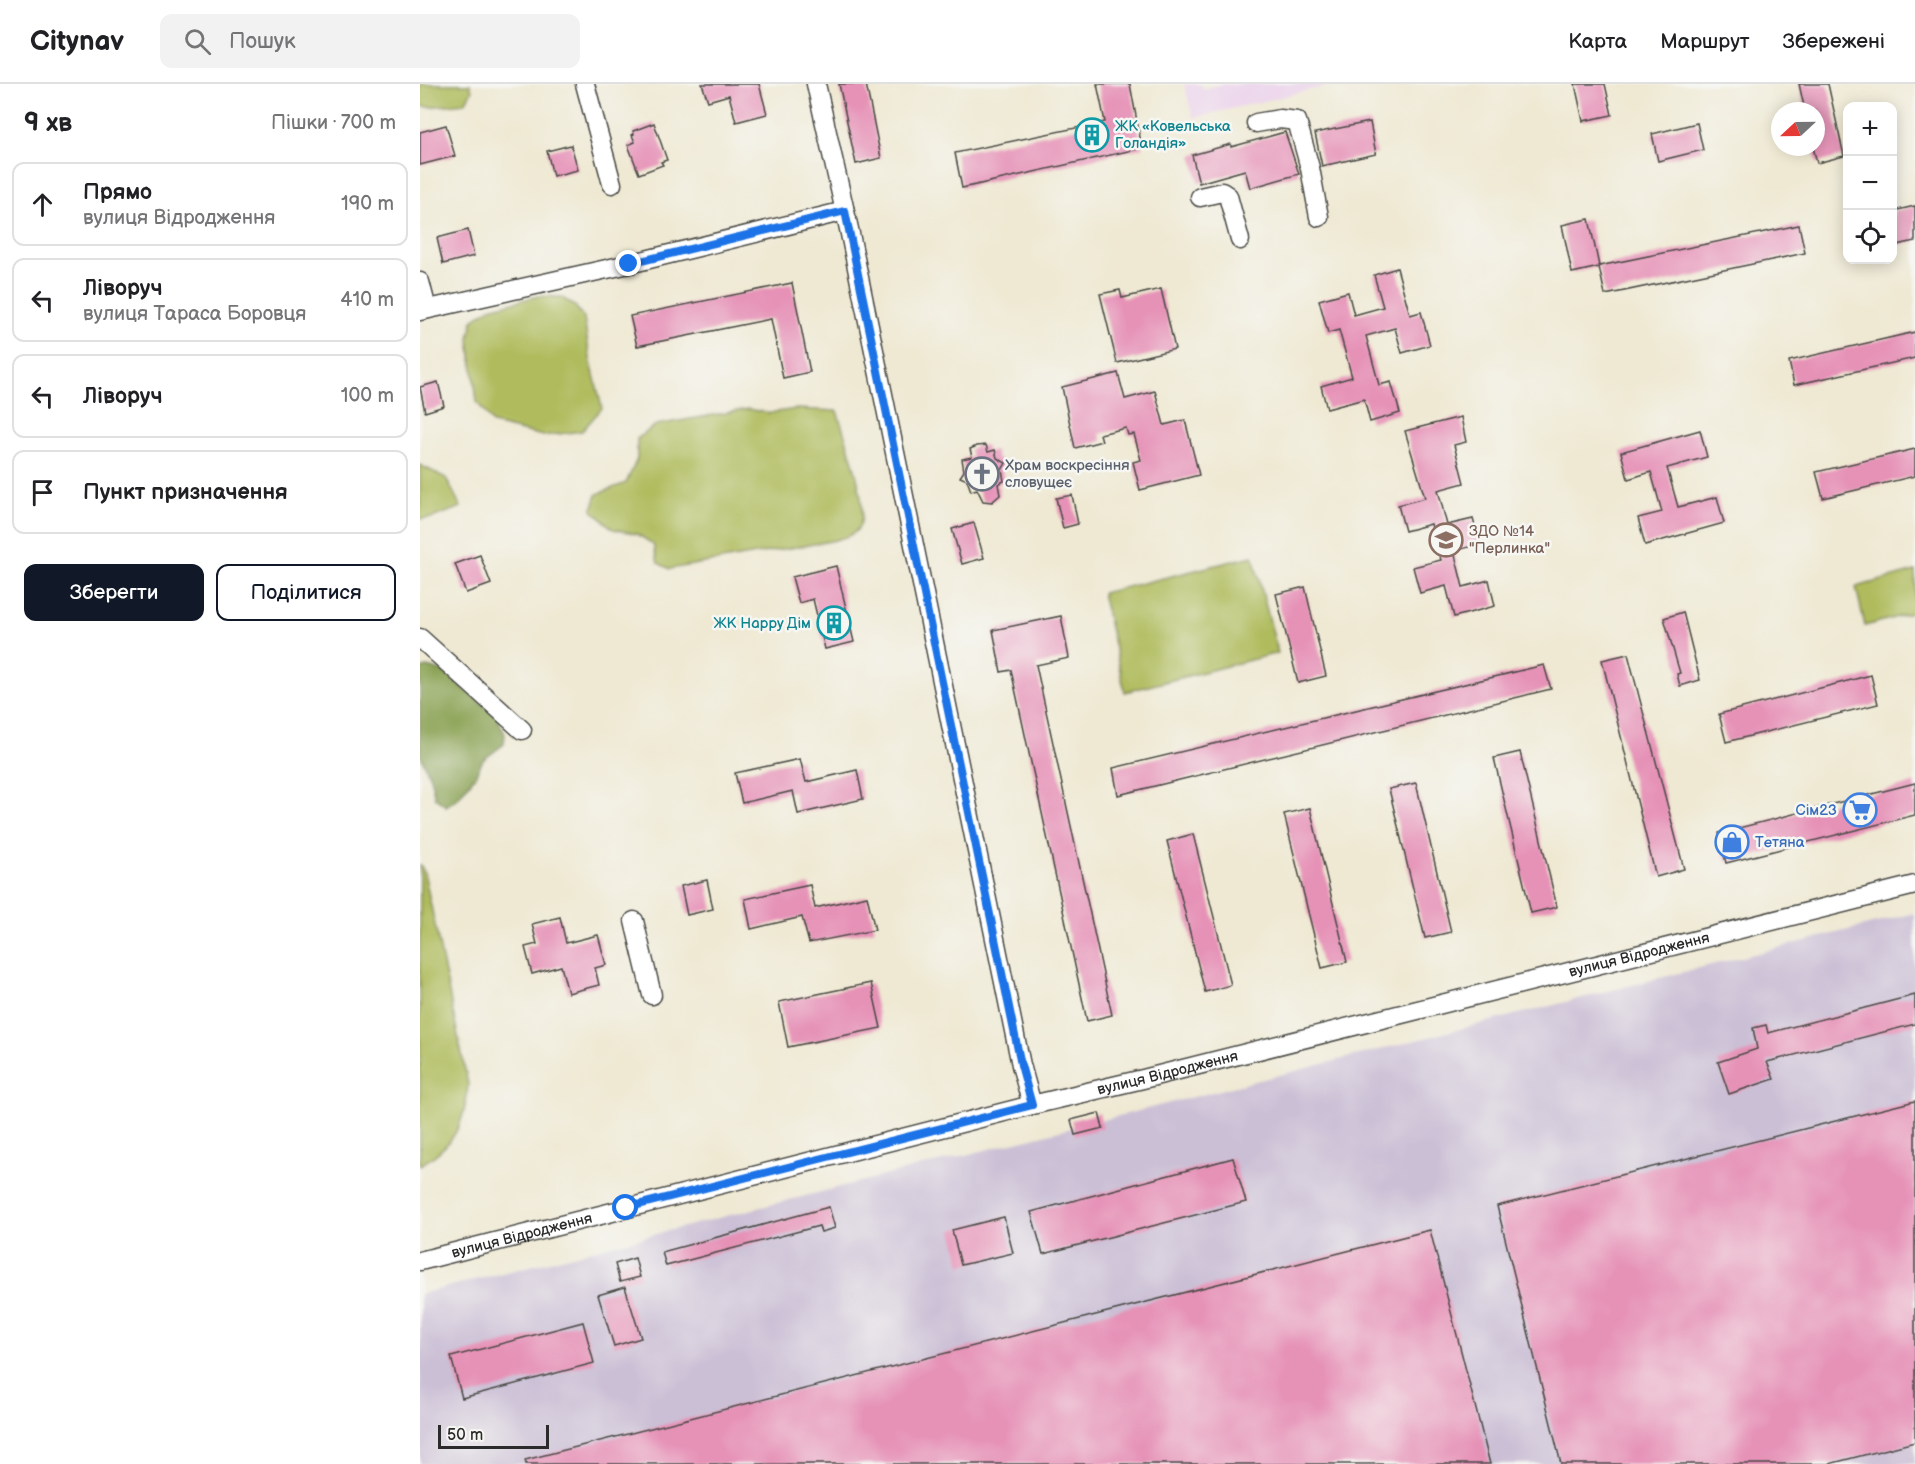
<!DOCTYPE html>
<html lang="uk">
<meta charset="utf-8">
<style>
:root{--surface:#fff;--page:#f2f2f2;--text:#202124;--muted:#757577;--line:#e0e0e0;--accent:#111827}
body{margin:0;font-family:"Balsamiq Sans",sans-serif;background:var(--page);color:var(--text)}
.controls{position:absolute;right:18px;top:18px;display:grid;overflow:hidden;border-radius:12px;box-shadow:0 3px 15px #0003}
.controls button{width:54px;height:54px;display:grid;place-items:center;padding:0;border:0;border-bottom:2px solid var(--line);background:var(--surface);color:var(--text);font:30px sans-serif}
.compass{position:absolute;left:1351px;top:18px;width:54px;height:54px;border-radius:50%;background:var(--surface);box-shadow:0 3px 15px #0003;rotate:248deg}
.scale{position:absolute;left:18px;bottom:15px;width:111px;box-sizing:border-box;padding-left:6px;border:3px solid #2b2b2b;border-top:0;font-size:16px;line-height:21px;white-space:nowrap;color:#2b2b2b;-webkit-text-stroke:4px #f6f6f2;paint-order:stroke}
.stop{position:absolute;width:18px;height:18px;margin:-14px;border:4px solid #1a73e8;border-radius:50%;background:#fff}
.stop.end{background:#1a73e8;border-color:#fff;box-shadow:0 2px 6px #0008}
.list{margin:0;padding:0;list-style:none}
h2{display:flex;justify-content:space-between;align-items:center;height:78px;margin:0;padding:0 24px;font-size:26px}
h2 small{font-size:20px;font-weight:400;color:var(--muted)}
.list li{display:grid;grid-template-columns:39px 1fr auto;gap:18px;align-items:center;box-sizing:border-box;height:84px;margin:0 12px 12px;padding:0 12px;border:2px solid var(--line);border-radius:12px}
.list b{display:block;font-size:22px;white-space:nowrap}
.list p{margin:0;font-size:20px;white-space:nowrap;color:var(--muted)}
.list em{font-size:20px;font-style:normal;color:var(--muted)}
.actions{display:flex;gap:12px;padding:18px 24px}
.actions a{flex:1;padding:14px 0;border:2px solid var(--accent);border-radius:12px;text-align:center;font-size:21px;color:var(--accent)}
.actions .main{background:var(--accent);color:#fff}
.icon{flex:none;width:33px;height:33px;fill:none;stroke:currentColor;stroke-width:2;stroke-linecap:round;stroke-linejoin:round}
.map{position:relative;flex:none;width:1495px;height:1380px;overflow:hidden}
header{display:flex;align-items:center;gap:36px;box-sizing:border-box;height:84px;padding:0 30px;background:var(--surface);border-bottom:2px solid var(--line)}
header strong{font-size:28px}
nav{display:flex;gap:33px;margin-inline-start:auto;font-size:21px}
.search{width:420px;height:54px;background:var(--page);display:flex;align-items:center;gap:15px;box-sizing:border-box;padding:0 21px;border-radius:12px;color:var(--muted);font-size:22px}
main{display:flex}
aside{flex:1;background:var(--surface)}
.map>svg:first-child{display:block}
.built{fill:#ebd1eb}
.industrial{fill:#cbbfd5}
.green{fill:#afbb5c;stroke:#6d7344;stroke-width:1.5}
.forest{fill:#8ba354;stroke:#5b6740;stroke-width:1.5}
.building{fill:#e692b7}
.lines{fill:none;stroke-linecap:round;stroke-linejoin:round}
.minor-casing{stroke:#484844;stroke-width:21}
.minor{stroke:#fff;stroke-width:18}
.route{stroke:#1a73e8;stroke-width:8}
.labels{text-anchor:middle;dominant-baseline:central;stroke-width:5;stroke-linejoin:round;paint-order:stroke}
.culture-label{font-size:15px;fill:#0d838f;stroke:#f6f6f2;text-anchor:start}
.worship-label{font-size:15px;fill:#5b616d;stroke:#f6f6f2;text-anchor:start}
.education-label{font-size:15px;fill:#785e54;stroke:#f6f6f2;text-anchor:start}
.shop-label{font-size:15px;fill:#366cbe;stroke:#f6f6f2;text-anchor:end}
.street-label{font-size:15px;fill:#2b2b2b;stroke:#f6f6f2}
</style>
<header>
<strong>Citynav</strong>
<div class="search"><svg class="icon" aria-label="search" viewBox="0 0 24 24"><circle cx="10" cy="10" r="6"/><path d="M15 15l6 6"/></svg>Пошук</div>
<nav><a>Карта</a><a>Маршрут</a><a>Збережені</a></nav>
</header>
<main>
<aside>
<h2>9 хв<small>Пішки · 700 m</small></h2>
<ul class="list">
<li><svg class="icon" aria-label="ahead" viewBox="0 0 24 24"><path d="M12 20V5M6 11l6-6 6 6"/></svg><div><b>Прямо</b><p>вулиця Відродження</p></div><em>190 m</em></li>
<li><svg class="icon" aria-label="left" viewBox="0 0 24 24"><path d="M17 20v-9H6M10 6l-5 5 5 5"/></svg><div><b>Ліворуч</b><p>вулиця Тараса Боровця</p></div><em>410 m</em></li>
<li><svg class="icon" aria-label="left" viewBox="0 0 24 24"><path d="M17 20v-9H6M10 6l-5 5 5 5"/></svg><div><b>Ліворуч</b></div><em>100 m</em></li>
<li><svg class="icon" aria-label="arrive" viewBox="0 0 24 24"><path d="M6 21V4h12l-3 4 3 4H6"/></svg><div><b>Пункт призначення</b></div></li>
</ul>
<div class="actions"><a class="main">Зберегти</a><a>Поділитися</a></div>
</aside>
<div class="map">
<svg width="1495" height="1380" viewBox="0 0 1495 1380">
<rect width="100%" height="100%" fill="#f6f6f2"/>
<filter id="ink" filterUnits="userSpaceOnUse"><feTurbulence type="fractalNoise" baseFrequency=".0167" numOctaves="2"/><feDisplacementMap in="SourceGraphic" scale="12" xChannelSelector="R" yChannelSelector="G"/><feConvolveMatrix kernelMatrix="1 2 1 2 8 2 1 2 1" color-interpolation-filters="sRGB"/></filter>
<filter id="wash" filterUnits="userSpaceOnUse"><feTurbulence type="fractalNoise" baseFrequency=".008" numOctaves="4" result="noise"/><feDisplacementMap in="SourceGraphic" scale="24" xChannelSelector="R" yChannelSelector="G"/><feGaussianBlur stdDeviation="1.35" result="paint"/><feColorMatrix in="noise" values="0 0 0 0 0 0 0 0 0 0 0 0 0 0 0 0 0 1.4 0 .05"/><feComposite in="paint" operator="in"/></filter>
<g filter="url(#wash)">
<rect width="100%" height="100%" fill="#efe9d3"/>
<polygon class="built" points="764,0 781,0 783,5 802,0 915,0 773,34"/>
<polygon class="industrial" points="1495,829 1495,1380 0,1380 0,1210"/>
<g class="green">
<polygon points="0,0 50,0 52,7 45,19 9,23 0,22"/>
<polygon points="118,212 141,213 155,222 164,234 170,274 182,324 162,347 123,352 73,340 57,318 49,254 53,236 70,224"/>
<path d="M328,325L349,329L377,325L417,327C424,349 451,423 439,443C433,453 421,454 411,457L250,485L238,479L233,460L217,450L193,445L172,426L177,410L206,399L217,375V355L236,341Z"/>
<polygon points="0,381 26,394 41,423 12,434 0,435"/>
<polygon points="833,472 858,569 705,608 682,509"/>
<polygon points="1495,487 1495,528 1445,542 1436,503"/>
<path d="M0,780L4,788L48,1000C46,1038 34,1062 0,1081Z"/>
</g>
<polygon class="forest" points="7,583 22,587 76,631 85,650 84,660 63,676 55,692 38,714 26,722 15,714 10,693 0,670 0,585"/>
<g id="blocks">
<g class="building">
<polygon points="282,0 339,0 347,30 316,38 309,11 288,17"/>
<polygon points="419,0 446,0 461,74 436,80"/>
<polygon points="677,0 710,0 722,64 542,104 535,69 685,38"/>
<polygon points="1155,0 1185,0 1192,31 1163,37"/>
<polygon points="1379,0 1408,0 1424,72 1397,79 1393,63 1396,63 1396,27 1385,27"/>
<polygon points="950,38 956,70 902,82 895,49"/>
<polygon points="234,39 247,76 241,78 243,81 219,90 208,61 215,58 212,51 214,50 213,47"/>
<polygon points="1277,39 1283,66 1238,77 1232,50"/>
<polygon points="26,41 35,72 0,81 0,48"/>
<polygon points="865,48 879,90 830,104 825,86 779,99 772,71 811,60 811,63"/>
<polygon points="151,61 158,86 133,92 127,67"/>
<polygon points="1495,122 1495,157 1473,162 1473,127"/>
<polygon points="1169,135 1179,182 1379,141 1385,169 1185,211 1179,183 1152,189 1142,141"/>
<polygon points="48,146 54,172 23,180 17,154"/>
<polygon points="977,184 990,231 1001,228 1010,261 982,269 975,244 946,252 959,301 971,298 980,329 950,338 944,315 907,325 901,302 932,293 919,246 908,249 899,216 928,208 934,231 963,223 954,191"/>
<polygon points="372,199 390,288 363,294 351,235 217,262 210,232"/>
<polygon points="741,205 755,265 697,279 680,210 700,206 702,214"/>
<polygon points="1495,248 1495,274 1374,301 1369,277"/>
<polygon points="698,289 705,315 735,307 744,341 765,336 779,391 720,406 713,378 721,376 714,350 708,351 706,344 680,350 682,357 655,364 642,303"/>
<polygon points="18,298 24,322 5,328 0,303"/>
<polygon points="1041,333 1046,358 1034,361 1044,399 1018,406 1027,441 1053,435 1060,460 1034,467 1043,503 1069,496 1075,522 1034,533 1026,502 1000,509 993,483 1021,476 1011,440 985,447 978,421 1005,414 985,347"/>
<polygon points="1280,346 1287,373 1247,384 1258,423 1297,413 1304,439 1225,461 1218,434 1242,428 1231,388 1208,395 1201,368"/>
<polygon points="566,361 568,368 575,366 577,374 586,379 582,386 584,397 578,400 580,411 572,418 563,417 557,405 551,407 547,396 540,393 544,387 542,375 552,373 550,365 557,362"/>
<polygon points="1495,365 1495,392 1403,414 1396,388"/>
<polygon points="652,411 658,440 643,444 636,414"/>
<polygon points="554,439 564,474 542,480 532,445"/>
<polygon points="60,471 71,500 46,509 35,480"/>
<polygon points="416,482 434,558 405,565 393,515 379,519 372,493"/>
<polygon points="885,503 906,592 878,599 856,510"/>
<polygon points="1263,528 1280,596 1260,602 1257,590 1260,589 1244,534"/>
<polygon points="641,532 649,574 616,581 692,931 667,937 591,586 581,588 573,546"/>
<polygon points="1208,570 1264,785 1236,793 1182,576"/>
<polygon points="1124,581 1131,605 698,711 693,684"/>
<polygon points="1451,591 1458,620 1306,658 1299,630"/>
<polygon points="1100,668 1137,823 1111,829 1074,674"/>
<polygon points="380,675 386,698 437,686 443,715 378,730 373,707 322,719 315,689"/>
<polygon points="996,699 1031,848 1005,854 969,705"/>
<polygon points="1495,699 1495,731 1306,779 1299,749"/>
<polygon points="890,724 927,878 902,884 864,730"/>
<polygon points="773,750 811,901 785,908 747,757"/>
<polygon points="287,796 293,825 267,831 261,802"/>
<polygon points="390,801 395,824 447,812 455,846 389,859 382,833 331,845 325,815"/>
<polygon points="140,833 146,859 178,851 186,881 175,884 179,901 148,909 141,882 112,890 105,863 117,860 112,840"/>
<polygon points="451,899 461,944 368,963 359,918"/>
<polygon points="1495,911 1495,940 1347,978 1354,995 1309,1010 1298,978 1337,965 1333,944 1346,941 1348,949"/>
<polygon points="1495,1017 1495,1358 1409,1380 1141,1380 1077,1122"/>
<polygon points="679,1029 683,1044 655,1051 651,1036"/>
<polygon points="813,1074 826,1118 623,1170 611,1128"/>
<polygon points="409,1123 415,1144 401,1148 399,1142 246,1182 242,1168"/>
<polygon points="584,1133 593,1169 541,1181 532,1146"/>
<polygon points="1010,1146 1070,1380 106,1380 105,1376"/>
<polygon points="215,1174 220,1193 200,1198 195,1180"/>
<polygon points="205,1203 221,1254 194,1262 178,1211"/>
<polygon points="163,1238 174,1279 42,1314 31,1273"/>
</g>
</g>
</g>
<g filter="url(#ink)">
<use href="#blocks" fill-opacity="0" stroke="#484844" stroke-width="1.5"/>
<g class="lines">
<defs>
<g id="minor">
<polyline points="165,0 192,100"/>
<polyline points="396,0 429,145 601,981 612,1021"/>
<polyline points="836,39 860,35 877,37 890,84 899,133"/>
<polyline points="780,113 802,108 808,112 820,156"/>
<polyline points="0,198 7,225"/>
<polyline points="0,227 209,180 425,127"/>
<polyline points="0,554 102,646"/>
<polyline points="214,837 232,911"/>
<path id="s1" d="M0,1177L612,1021L723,995L1495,801"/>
</g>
</defs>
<use href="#minor" class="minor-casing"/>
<use href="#minor" class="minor"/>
</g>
</g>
<g class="lines" filter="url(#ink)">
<polyline class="route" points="206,1124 612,1021 601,981 425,127 209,180"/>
</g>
<defs>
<symbol id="building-ring" viewBox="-11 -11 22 22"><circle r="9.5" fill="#f6f6f2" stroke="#0f9aa8" stroke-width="1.5"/><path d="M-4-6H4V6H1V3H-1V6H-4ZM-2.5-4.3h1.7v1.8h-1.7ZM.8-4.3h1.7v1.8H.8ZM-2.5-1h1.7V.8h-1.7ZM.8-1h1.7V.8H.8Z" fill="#0f9aa8"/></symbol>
<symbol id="church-ring" viewBox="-11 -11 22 22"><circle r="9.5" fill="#f6f6f2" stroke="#6b7280" stroke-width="1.5"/><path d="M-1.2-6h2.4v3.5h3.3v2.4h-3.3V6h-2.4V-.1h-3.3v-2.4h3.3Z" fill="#6b7280"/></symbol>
<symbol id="school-ring" viewBox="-11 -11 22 22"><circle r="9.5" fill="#f6f6f2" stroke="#8d6e63" stroke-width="1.5"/><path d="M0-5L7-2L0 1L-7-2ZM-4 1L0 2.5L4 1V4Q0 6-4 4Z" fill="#8d6e63"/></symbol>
<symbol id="supermarket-ring" viewBox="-11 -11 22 22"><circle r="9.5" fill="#f6f6f2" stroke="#3f7fe0" stroke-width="1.5"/><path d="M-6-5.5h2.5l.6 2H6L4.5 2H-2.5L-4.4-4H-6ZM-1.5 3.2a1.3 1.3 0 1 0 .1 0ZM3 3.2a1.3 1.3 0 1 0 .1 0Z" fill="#3f7fe0"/></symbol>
<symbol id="shop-ring" viewBox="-11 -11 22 22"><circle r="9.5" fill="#f6f6f2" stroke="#3f7fe0" stroke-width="1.5"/><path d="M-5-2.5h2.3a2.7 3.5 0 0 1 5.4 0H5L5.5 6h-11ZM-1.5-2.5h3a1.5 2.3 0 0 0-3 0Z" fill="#3f7fe0"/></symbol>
</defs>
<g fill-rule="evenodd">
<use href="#building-ring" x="653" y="32" width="38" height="38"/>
<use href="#church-ring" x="543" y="371" width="38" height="38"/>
<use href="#school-ring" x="1007" y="437" width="38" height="38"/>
<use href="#building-ring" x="395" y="520" width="38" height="38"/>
<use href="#supermarket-ring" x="1421" y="707" width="38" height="38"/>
<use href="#shop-ring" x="1293" y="739" width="38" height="38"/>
</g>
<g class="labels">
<g class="culture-label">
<text x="695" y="42">ЖК «Ковельська<tspan x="695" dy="17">Голандія»</tspan></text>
<text x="391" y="539" text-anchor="end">ЖК Happy Дім</text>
</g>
<g class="worship-label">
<text x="585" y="381">Храм воскресіння<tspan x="585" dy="17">словущеє</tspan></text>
</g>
<g class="education-label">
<text x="1049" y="447">ЗДО №14<tspan x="1049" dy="17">"Перлинка"</tspan></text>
</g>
<g class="shop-label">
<text x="1417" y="726">Сім23</text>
<text x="1335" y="758" text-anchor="start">Тетяна</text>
</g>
<g class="street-label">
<text stroke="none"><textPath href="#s1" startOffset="1257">вулиця Відродження</textPath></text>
<text stroke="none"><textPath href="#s1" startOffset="771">вулиця Відродження</textPath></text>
<text stroke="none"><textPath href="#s1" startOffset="105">вулиця Відродження</textPath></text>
</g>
</g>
</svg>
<div class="controls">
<button>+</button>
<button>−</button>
<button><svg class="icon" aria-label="locate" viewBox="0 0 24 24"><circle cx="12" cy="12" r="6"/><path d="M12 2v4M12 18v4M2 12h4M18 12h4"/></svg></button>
</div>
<svg class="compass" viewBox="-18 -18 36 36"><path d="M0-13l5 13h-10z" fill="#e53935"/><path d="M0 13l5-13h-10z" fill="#757577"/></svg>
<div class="scale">50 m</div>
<div class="stop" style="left:206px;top:1124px"></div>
<div class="stop end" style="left:209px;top:180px"></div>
</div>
</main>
